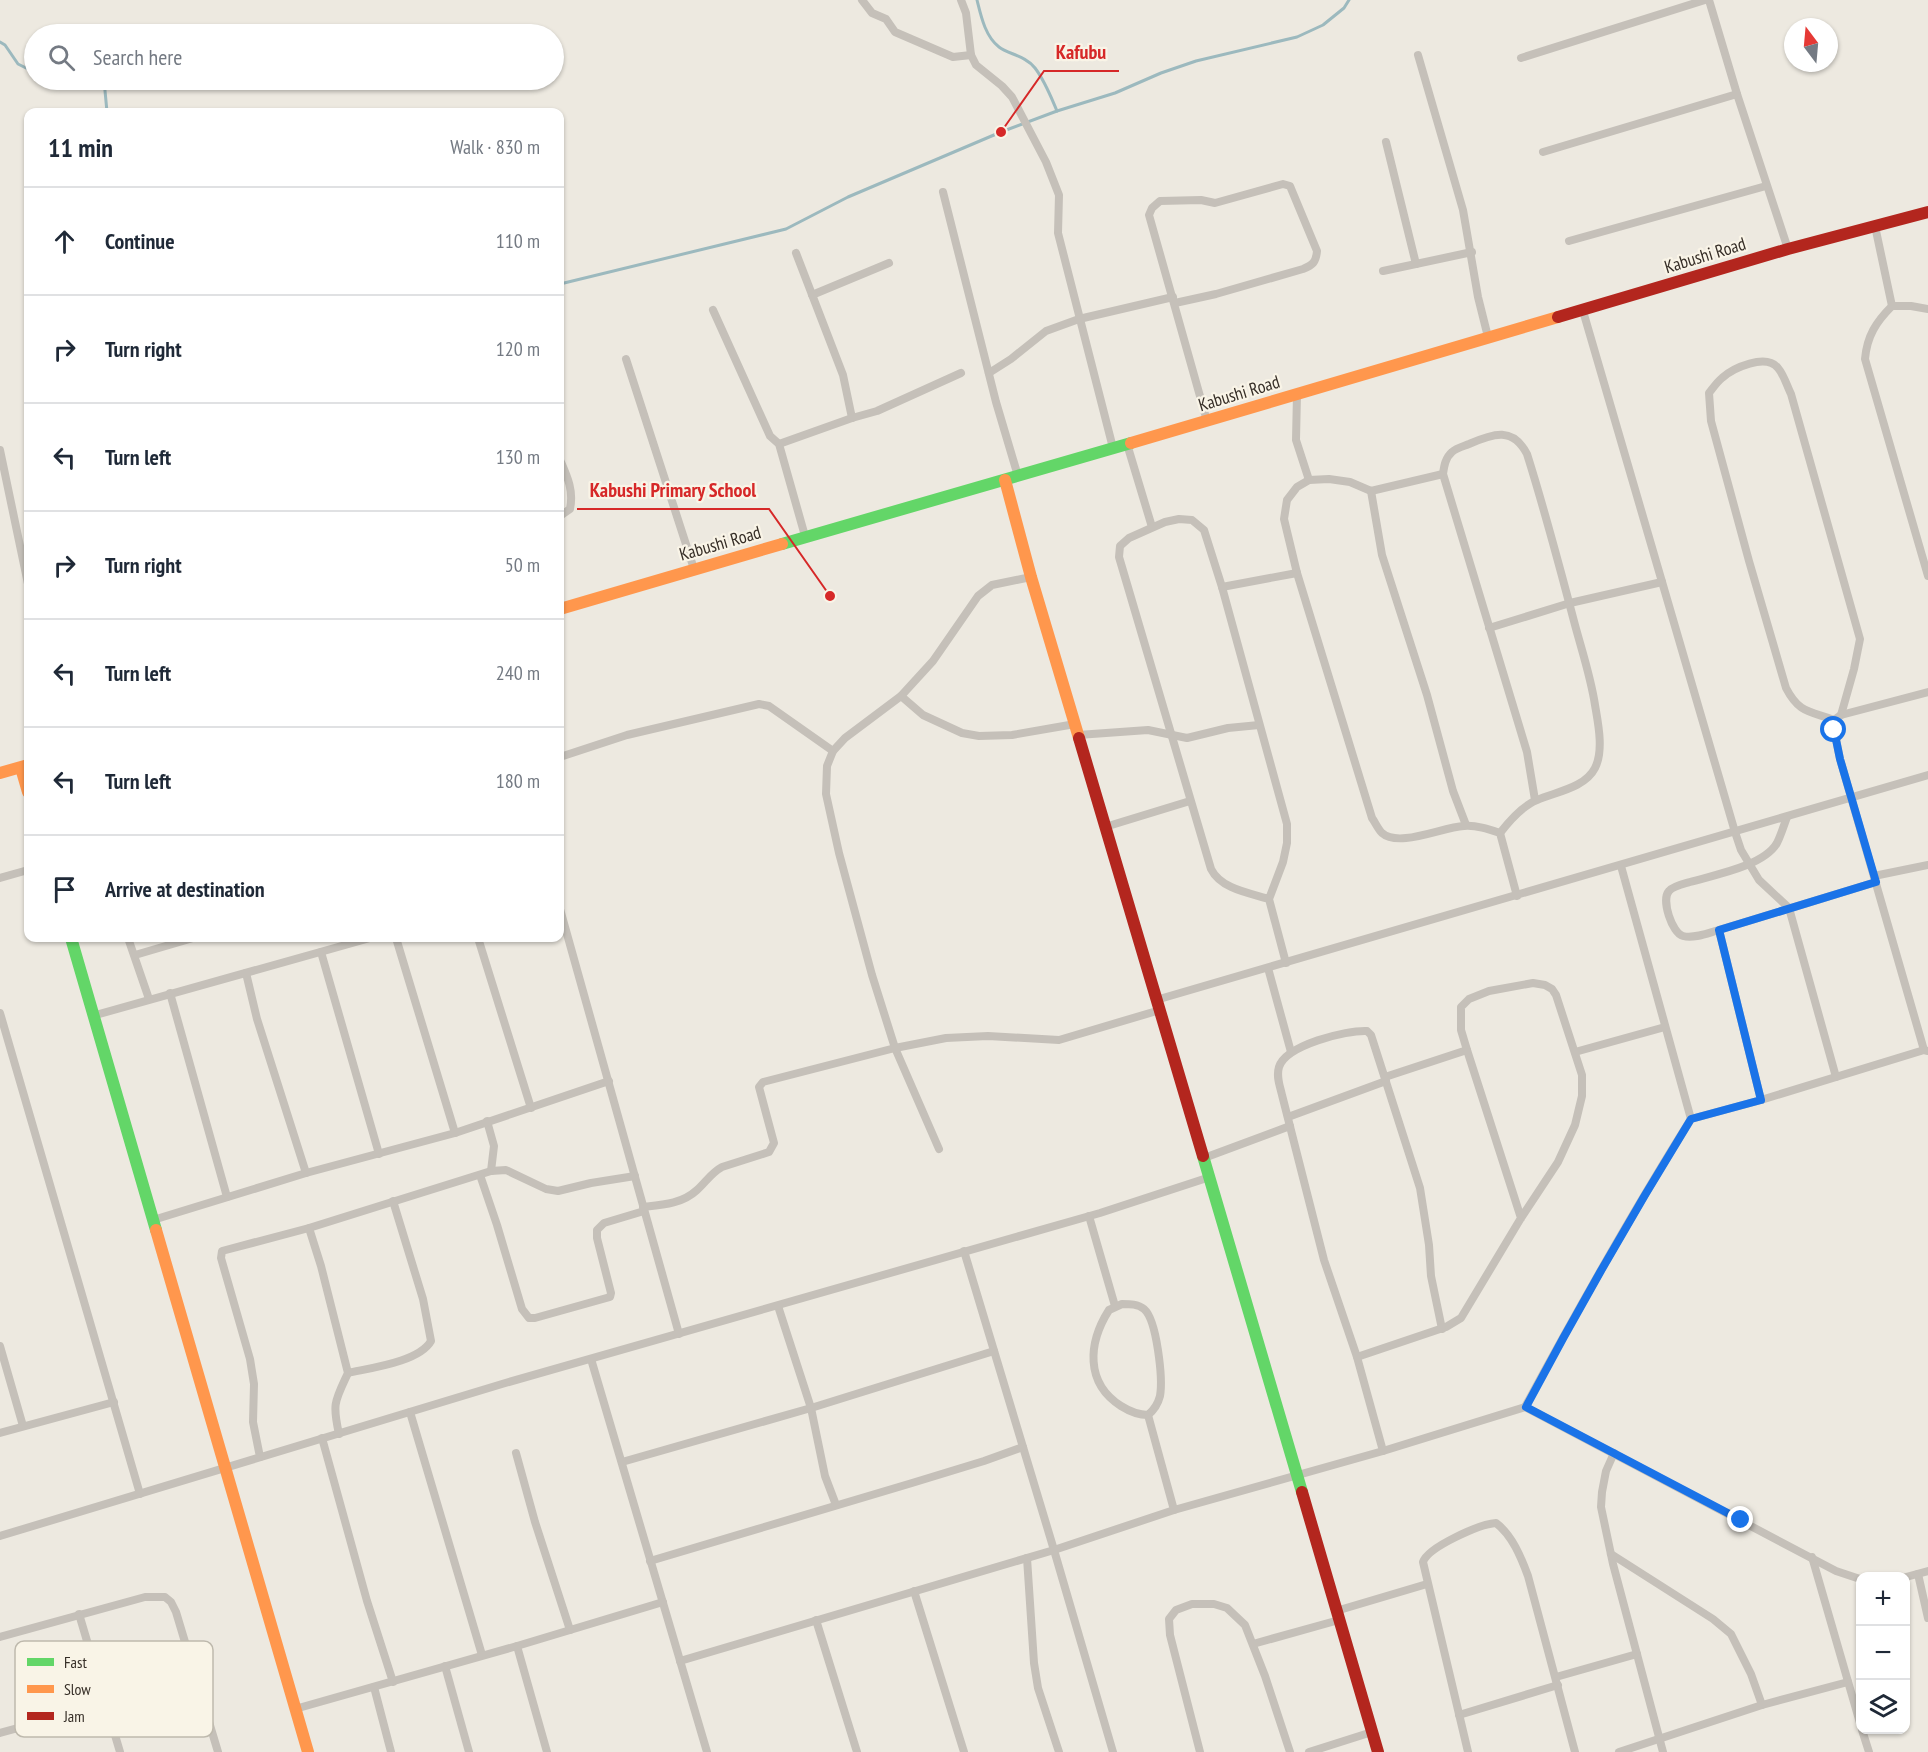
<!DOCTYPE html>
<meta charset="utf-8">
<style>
:root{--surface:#fff;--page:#f2f2f3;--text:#1f2937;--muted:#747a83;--line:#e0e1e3}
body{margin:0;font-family:"PT Sans Narrow",sans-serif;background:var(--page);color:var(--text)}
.controls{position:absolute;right:18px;bottom:18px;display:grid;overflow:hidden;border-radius:12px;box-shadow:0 2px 4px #0004}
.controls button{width:54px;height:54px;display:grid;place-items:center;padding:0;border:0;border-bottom:2px solid var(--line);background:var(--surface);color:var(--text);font:30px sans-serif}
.compass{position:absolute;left:1784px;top:18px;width:54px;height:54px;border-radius:50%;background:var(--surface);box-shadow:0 2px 4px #0004;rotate:344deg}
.stop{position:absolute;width:18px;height:18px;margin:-14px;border:4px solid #1a73e8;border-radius:50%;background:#fff}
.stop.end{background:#1a73e8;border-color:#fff;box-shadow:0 2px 6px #0008}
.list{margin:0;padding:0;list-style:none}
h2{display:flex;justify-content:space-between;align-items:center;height:78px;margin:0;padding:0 24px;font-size:26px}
h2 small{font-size:20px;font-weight:400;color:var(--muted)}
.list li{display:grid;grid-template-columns:39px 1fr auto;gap:18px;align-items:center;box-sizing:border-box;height:108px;padding:0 24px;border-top:2px solid var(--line)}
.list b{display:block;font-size:22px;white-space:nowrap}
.list em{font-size:20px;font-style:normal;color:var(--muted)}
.icon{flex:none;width:33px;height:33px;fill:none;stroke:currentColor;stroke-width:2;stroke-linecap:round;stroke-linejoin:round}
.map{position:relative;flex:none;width:1928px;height:1752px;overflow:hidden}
.search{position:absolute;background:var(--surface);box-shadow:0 2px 4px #0004;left:24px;top:24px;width:540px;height:66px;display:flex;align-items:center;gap:15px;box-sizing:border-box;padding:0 21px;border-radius:33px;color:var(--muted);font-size:22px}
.panel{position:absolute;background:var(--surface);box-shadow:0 2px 4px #0004;left:24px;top:108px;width:540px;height:834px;border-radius:12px}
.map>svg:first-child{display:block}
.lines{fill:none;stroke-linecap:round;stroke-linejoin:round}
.stream{stroke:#9cb9be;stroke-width:3}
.street{stroke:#c5c0b9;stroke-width:8}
.fast{stroke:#63d668;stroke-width:12}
.slow{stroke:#ff974d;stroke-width:12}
.jam{stroke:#b3261e;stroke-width:12}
.route{stroke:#1a73e8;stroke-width:8}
.labels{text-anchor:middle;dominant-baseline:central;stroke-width:4.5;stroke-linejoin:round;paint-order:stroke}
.street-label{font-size:18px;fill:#362e27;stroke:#f9f4e7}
.key{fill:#f9f4e7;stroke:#beb9ad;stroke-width:1.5}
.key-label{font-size:16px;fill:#362e27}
.leader{fill:none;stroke:#d62828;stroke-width:2}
.callout-dot{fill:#d62828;stroke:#f9f4e7;stroke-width:2}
.callout-label{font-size:20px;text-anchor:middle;font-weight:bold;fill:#d62828;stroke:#f9f4e7;stroke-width:4.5;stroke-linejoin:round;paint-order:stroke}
</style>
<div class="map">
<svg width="1928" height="1752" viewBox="0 0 1928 1752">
<rect width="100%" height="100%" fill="#ede9e0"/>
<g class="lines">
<g class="stream">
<path d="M977,0C981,16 985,36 999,47C1008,54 1026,56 1035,68C1045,81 1051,97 1057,111"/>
<polyline points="0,42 5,45 18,64 34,72"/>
<polyline points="104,80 107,112"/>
<polyline points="560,284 786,229 848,197 1001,132 1057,111 1115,93 1161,73 1196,61 1297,37 1323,25 1344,8 1349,0"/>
</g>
<g class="street">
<polyline points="862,0 872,13 886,19 895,32 953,57 971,55"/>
<polyline points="961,0 966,13 971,55 976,65 1002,86 1012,97 1046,162 1059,195 1058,233 1113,448"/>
<polyline points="1709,0 1737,94"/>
<polyline points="1418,55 1463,210 1478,297 1488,337"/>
<polyline points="1521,58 1705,0"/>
<polyline points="1386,142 1416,264"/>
<polyline points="1543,152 1737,94 1788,249"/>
<polyline points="943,192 996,402 1018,476"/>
<polyline points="1875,226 1892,306"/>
<polyline points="1569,241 1766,186"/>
<polyline points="796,253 843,375 852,418"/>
<polyline points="1383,271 1472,252"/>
<polyline points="812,295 889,263"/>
<path d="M1175,303L1216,294L1303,269C1313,265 1316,262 1317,251L1290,186L1283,184L1215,203L1201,200L1160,201L1152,208L1149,215L1207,421"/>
<path d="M1928,309L1911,306H1892C1876,322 1867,336 1865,359L1928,576"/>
<polyline points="713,310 770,436 779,444 805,536"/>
<polyline points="1583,311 1735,832 1741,850 1759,880 1789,908 1836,1077"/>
<polyline points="626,359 694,569"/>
<polyline points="989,373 1011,359 1046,331 1079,319 1173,297"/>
<polyline points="1297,394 1296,440 1309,480"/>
<polyline points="779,444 852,418 877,411 961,373"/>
<polyline points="1127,444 1152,527"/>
<polyline points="0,450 28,584"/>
<path d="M560,460C567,476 574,490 570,509L560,516"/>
<path d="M1443,474L1371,491L1350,482L1329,479L1309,480L1297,487L1287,500L1284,519L1297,573L1372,818C1375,822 1378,829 1382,833C1399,848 1442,827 1464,826C1476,825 1488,829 1500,833L1517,896"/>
<polyline points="1371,491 1382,555 1427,695 1453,791 1466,825"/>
<polyline points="1222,587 1297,573"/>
<polyline points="1489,628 1570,603 1662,582"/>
<polyline points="901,696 923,715 962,733 979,736 1012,735 1075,724"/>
<path d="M1834,720C1809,711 1799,713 1786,688L1749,561L1711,421L1709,393C1713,388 1717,382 1722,378C1733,368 1766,353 1778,368C1784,375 1787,386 1791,394L1860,639L1854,669L1841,715"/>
<polyline points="1078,735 1148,730 1187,738 1228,728 1259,725"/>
<polyline points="560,757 627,735 759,704 769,706 833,751"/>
<polyline points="1105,827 1190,801"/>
<path d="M1500,833C1510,820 1522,806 1537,800C1555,792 1585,788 1595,768C1604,750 1598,723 1595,705C1591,678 1582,651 1575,625C1560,568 1545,511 1527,454C1513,427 1494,433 1469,444C1464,446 1456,448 1452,452C1445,458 1444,467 1443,474L1527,752L1535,800"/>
<polyline points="1621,866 1691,1119"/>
<polyline points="1874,876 1928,865"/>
<polyline points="0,878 28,870"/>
<path d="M1269,899C1249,893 1221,889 1211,869L1127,584L1119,557L1120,546L1129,538L1165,522L1179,519L1192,520L1204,530L1222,587L1287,824V843L1283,862L1269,899L1286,963"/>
<polyline points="560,909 679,1334"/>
<path d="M1719,930C1708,933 1694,939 1683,936C1672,933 1661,900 1669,891C1673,886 1683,884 1690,882C1714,875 1764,866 1777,843C1781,835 1784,825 1787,817"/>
<polyline points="128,938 149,999"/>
<polyline points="396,938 455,1133"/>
<polyline points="478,938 531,1108"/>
<polyline points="321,952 379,1154"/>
<polyline points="135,955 193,938"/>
<polyline points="1268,968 1291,1052"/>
<polyline points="246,973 257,1019 306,1173"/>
<polyline points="170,993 227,1197"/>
<polyline points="1156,1000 1928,775"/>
<polyline points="0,1013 140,1494"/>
<polyline points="92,1016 370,938"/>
<polyline points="1924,1050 1840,759 1833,724 1834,720 1841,715 1928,692"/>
<polyline points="1575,1052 1665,1027"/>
<polyline points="1385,1077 1467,1050"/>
<polyline points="1761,1100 1719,930 1876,882"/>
<polyline points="1288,1117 1386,1081"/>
<polyline points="487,1121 494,1146 491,1171"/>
<polyline points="939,1149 895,1048 872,975 839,853 826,794 827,766 833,751 845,738 901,696 933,661 978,596 992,585 1031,577"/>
<polyline points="1204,1158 1290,1126"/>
<polyline points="480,1175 497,1225 522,1309 529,1318 535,1318 610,1297 611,1293 597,1238 597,1230 604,1223 644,1211"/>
<path d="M643,1207C662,1205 682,1204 697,1190C706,1182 711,1173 722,1167L769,1152L774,1143L759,1087L763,1082L895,1048L946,1038L988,1036L1059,1040L1160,1010"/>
<polyline points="1089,1216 1115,1306"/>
<polyline points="153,1220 306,1173 455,1133 609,1081"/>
<path d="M309,1228L321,1266L348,1373C335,1401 332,1403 339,1434"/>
<polyline points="964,1251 1054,1550 1113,1752"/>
<path d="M1122,1304C1130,1304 1138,1304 1144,1309C1157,1320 1163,1379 1160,1396C1158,1404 1154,1410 1148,1415C1138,1415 1129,1411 1121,1406C1085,1383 1088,1343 1109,1310Z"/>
<polyline points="778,1306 811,1408 825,1476 836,1505"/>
<polyline points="0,1346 23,1426"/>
<polyline points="1357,1357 1446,1327 1461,1318 1521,1218 1558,1162 1575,1125 1582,1096 1582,1075 1556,995 1552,989 1545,985 1533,983 1489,991 1469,999 1461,1007 1461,1030 1467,1050 1521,1218"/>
<polyline points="591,1359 707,1752"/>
<path d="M348,1373C370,1368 419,1362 431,1341L423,1299L393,1201"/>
<path d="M1525,1407C1578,1309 1632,1213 1691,1119L1761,1100L1924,1050L1928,1051"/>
<polyline points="410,1412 482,1655"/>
<polyline points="1148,1415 1174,1510"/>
<polyline points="0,1433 114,1402"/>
<polyline points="322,1438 367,1601 393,1682"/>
<path d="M1383,1451L1357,1357L1324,1260L1282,1095C1280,1086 1276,1077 1279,1067C1286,1045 1346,1030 1367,1031L1371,1035L1420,1188L1429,1245L1431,1276L1442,1329"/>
<polyline points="516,1453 535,1522 570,1630"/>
<polyline points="1614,1453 1606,1471 1602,1492 1601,1507 1613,1564 1663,1752"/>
<polyline points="260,1457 253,1422 254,1384 250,1359 221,1258 222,1251 309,1228 491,1171 506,1170 546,1189 558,1191 591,1183 635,1176"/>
<polyline points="622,1462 811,1408 994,1351"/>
<polyline points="0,1536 502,1384 1100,1213 1210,1177"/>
<polyline points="1611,1554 1713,1619 1731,1634 1751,1674 1762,1705"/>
<polyline points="1812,1557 1860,1723"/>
<polyline points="1027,1558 1034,1663 1038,1688 1059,1752"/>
<polyline points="650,1561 912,1483 984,1461 1023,1447"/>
<polyline points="1918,1574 1928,1618"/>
<polyline points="1906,1577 1928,1571"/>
<polyline points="914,1591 964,1752"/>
<polyline points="1336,1611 1427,1584"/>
<polyline points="79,1614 120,1752"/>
<polyline points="816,1620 857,1752"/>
<polyline points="0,1637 145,1597 165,1597 171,1602 176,1612 218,1752"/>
<polyline points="1253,1644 1339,1620"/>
<polyline points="517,1646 547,1752"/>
<polyline points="680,1661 1054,1550 1174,1510 1383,1451 1525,1407 1836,1571 1860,1579"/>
<polyline points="445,1666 469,1752"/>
<polyline points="1556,1677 1637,1654"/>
<polyline points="374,1687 391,1752"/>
<polyline points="295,1709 517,1646 663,1602"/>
<polyline points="1459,1715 1558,1685"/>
<polyline points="1862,1730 1869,1752"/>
<polyline points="0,1733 106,1704"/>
<polyline points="1200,1752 1170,1635 1169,1619 1176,1610 1192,1604 1214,1604 1227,1608 1245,1625 1265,1676 1290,1752"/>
<polyline points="1309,1752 1372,1732"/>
<path d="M1468,1752L1423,1562C1428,1547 1480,1524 1496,1523C1512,1535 1521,1557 1528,1576L1575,1752"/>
<polyline points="1619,1752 1762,1705 1848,1682"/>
</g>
<g class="fast">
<polyline points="782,544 1131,443"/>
<polyline points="71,938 156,1230"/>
<polyline points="1203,1156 1302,1492"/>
</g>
<g class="slow">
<polyline points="1131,443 1558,317"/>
<polyline points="1005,480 1031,577 1079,738"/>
<polyline points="560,609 782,544"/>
<polyline points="21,768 28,792"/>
<polyline points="0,773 28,765"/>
<polyline points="156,1230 308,1752"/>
</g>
<g class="jam">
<polyline points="1558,317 1788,249 1928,212"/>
<polyline points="1079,738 1203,1156"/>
<polyline points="1302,1492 1378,1752"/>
</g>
</g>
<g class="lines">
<path class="route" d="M1741,1520L1526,1407C1578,1309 1633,1213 1691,1119L1761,1100L1719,930L1876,882L1840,759L1834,730"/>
</g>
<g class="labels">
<g class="street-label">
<text transform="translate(1705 255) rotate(-17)">Kabushi Road</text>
<text transform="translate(1239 393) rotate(-17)">Kabushi Road</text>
<text transform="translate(720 543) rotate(-16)">Kabushi Road</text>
</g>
</g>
<rect x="15" y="1641" width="198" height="96" rx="9" class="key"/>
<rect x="27" y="1658" width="27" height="8" fill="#63d668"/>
<rect x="27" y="1685" width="27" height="8" fill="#ff974d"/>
<rect x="27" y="1712" width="27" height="8" fill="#b3261e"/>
<g class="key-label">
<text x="64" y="1668">Fast</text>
<text x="64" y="1695">Slow</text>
<text x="64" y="1722">Jam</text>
</g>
<path class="leader" d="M1001 132L1044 71H1119M830 596L769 509H577"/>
<g class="callout-dot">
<circle cx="1001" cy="132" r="6"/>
<circle cx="830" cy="596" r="6"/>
</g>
<g class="callout-label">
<text x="1081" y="59">Kafubu</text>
<text x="673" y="497">Kabushi Primary School</text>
</g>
</svg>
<div class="controls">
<button>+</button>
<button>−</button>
<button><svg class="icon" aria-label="layers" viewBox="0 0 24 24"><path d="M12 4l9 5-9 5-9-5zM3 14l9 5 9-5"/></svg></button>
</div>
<svg class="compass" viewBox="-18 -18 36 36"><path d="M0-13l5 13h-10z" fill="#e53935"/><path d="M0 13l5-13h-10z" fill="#747a83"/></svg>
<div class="stop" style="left:1834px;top:730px"></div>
<div class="stop end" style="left:1741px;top:1520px"></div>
<div class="search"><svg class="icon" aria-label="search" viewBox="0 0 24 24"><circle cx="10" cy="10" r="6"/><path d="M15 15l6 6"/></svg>Search here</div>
<section class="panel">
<h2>11 min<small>Walk · 830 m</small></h2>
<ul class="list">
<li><svg class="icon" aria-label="ahead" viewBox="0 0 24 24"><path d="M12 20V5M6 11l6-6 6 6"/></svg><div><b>Continue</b></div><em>110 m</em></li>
<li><svg class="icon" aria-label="right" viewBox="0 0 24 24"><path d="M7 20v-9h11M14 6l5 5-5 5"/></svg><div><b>Turn right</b></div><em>120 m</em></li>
<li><svg class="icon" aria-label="left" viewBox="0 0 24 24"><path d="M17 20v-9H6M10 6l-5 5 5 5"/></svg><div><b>Turn left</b></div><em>130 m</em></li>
<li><svg class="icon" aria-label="right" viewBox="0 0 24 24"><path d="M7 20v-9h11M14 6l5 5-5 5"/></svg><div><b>Turn right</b></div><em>50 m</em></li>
<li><svg class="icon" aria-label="left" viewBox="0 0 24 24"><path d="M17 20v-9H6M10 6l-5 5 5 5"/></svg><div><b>Turn left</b></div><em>240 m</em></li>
<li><svg class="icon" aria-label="left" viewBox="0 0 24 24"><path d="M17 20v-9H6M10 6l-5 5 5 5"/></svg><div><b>Turn left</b></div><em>180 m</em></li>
<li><svg class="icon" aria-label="arrive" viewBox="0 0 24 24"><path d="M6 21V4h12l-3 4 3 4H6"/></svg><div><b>Arrive at destination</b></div></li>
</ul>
</section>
</div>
